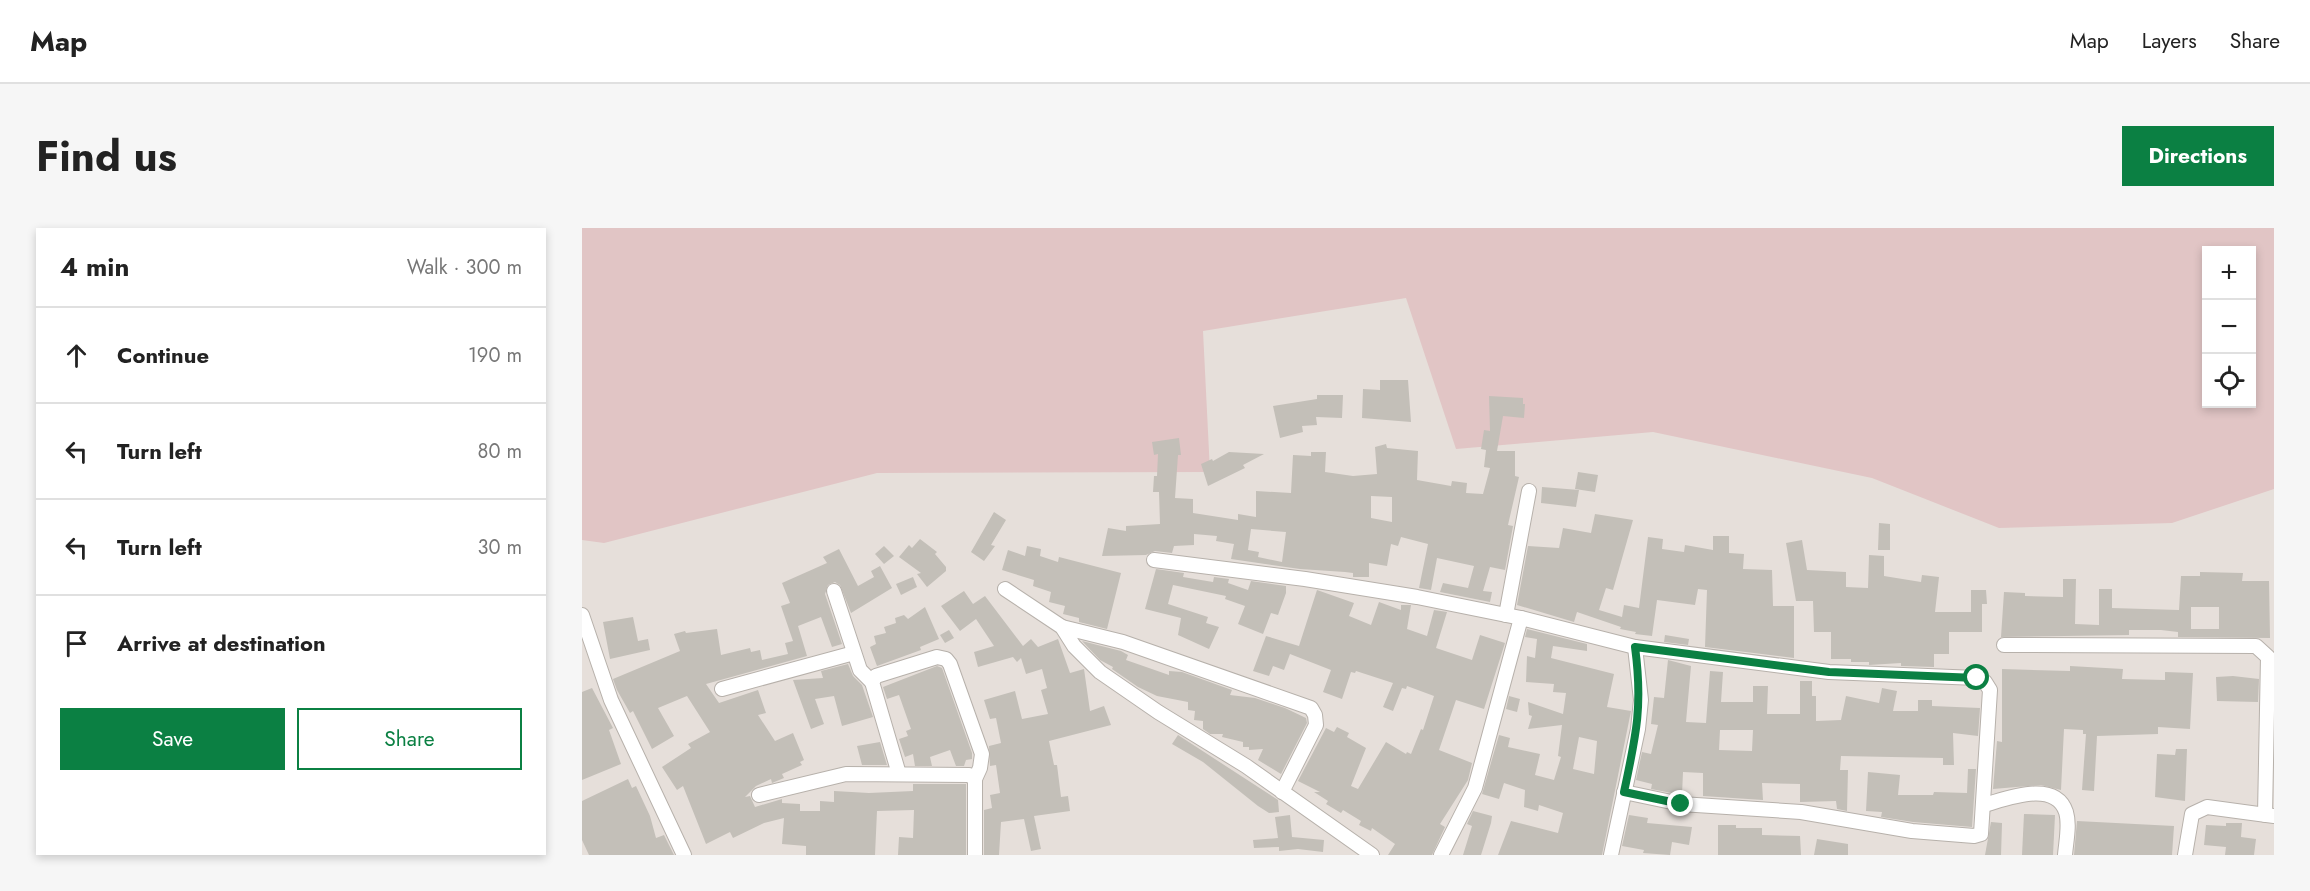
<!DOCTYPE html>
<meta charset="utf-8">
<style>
:root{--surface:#fff;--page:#f6f6f6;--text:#222;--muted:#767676;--line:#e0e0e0;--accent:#0b8043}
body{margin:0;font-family:Jost,sans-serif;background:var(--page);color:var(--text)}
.controls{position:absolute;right:18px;top:18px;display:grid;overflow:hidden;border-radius:0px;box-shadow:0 3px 9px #0003}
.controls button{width:54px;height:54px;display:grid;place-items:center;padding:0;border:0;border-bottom:2px solid var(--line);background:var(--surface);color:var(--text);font:30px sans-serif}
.stop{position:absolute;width:18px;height:18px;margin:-14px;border:4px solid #0b8043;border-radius:50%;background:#fff}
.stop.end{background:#0b8043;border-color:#fff;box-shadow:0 2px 6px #0008}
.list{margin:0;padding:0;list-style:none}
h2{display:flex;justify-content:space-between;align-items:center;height:78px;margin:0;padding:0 24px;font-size:26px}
h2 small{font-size:20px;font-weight:400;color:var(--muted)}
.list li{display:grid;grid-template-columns:39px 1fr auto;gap:18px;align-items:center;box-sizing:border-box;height:96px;padding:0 24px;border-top:2px solid var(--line)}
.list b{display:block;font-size:22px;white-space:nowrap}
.list em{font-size:20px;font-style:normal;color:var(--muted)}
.actions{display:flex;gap:12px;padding:18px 24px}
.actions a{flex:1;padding:14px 0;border:2px solid var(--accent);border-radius:0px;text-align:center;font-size:21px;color:var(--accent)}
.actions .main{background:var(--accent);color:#fff}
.icon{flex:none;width:33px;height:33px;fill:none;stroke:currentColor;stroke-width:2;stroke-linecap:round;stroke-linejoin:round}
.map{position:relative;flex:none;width:1692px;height:627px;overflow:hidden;border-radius:0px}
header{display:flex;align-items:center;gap:36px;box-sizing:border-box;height:84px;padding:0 30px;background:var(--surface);border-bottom:2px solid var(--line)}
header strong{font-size:28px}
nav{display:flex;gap:33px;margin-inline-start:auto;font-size:21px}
.intro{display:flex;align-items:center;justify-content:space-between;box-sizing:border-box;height:144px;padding:0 36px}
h1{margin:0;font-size:42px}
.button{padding:15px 27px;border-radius:0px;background:var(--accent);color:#fff;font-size:21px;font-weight:700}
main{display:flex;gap:36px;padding:0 36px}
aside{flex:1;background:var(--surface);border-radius:0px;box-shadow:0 3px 9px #0003}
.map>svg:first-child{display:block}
.green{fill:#e1c5c5;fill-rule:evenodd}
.building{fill:#c3bfb8;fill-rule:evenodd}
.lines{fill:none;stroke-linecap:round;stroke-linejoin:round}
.minor-casing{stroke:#b7b1ab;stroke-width:16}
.minor{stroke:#fff;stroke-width:14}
.route{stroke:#0b8043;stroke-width:8}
</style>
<header>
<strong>Map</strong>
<nav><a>Map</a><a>Layers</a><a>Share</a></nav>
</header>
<div class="intro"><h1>Find us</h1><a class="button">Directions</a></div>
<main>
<aside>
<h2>4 min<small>Walk · 300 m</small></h2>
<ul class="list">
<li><svg class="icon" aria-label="ahead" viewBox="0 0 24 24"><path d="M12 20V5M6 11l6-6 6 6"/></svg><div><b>Continue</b></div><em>190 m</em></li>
<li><svg class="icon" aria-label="left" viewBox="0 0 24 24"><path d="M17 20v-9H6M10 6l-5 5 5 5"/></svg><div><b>Turn left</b></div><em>80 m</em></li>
<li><svg class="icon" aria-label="left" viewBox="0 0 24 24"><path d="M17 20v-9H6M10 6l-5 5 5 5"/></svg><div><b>Turn left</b></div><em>30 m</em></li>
<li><svg class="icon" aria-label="arrive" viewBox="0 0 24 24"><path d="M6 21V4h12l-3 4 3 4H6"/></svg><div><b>Arrive at destination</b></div></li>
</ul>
<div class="actions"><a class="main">Save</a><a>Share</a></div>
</aside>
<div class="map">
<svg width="1692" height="627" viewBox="0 0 1692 627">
<rect width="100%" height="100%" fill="#e6dfda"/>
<path class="green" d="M0,0H1692V261L1590,295L1417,300L1290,250L1071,204L874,221L824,70L621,103L628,244L295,245L22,315L0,312ZM1624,22H1670V176H1624Z"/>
<g class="building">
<polygon points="798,152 826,152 829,194 780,190 781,161 798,162"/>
<polygon points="735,167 761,167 760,190 734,189 735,197 720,198 721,204 698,210 691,178 735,171"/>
<path d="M907,168L941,170V176H943L942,190L921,188L915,223H933V248L937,249L926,297L931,298L923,342L908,339L901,363L910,364L908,374L858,364L861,355L886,360L892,338L855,330L849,362L837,360L846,316L819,309L816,318L809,316L805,338L787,335V349H771V345L763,344L718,341L649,331L652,316L634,313L635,308L612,306V317L592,318L590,325L573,323L564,327L520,328L526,300L544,303V298L578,296L577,264H571L572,248H575L576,226L572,227L570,214L597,210L599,227H596L593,270L611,271V285L656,292V286L674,289V263L709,265L711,227L729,228V224H744L743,244L771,248L795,246L793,219L804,216L805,220L836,223L835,252L869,258L870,253L885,255L884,265L901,266L908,240L902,239L904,222L899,221L902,202L908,203ZM789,268L810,269V294L789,290ZM669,301L704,304L700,334L676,329L677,324L666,322Z"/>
<polygon points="647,224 682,226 661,237 663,240 626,258 619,236 630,231 631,233"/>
<polygon points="996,244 1016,247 1013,264 993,261"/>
<polygon points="960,259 997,262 994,279 959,275"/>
<polygon points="412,284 424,292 409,317 413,318 402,333 389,324"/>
<polygon points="1013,286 1051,292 1031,362 1024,360 1017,382 1040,389 1042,377 1057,380 1066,309 1081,311 1080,321 1102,324 1103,317 1131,322 1131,308 1147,308 1147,325 1162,326 1161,341 1190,342 1191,378 1212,378 1212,430 1123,419 1125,362 1116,361 1113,377 1075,372 1070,408 1053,406 1054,404 1038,401 1039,399 995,384 992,394 935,377 946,318 977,320 981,300 1009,305"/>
<polygon points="1297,295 1308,296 1308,322 1296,322"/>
<polygon points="338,311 355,324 353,326 364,339 364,343 345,359 335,346 339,345 317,329 327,317 330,320"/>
<polygon points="1220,312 1225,342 1264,344 1264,359 1286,360 1287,327 1302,328 1302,348 1339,354 1340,347 1357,349 1353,384 1389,384 1389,362 1404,362 1405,376 1400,376 1400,404 1367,404 1367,426 1352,426 1352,439 1319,438 1319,435 1287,437 1287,434 1269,434 1269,431 1249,431 1249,404 1232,404 1231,373 1214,373 1204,315"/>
<polygon points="302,318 312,328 302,336 293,326"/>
<polygon points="445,318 459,321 458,328 476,334 477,329 539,345 525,401 497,394 497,390 481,386 483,378 467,374 469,364 451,358 452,352 420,342 426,322 443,328"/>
<polygon points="257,321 276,358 292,349 289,343 298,338 310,360 269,385 258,357 253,354 246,357 243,366 260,416 250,419 239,389 216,398 225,428 124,456 137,475 176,462 184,485 176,487 193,513 211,505 222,532 218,534 220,537 200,546 202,550 190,555 189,551 174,558 163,569 168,568 173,579 200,571 200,575 218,576 218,583 238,583 238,573 252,574 252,563 287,565 331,563 331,556 384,556 384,627 316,627 317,609 331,610 332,582 295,583 293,627 224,627 224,618 200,616 202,590 182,595 151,610 148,604 124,616 101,558 95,562 80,539 109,520 106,516 128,504 105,468 76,480 92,508 70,521 51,483 48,485 35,462 31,451 98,423 92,406 103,403 104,405 135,401 139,427 168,420 169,424 178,422 180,432 206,426 203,415 211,413 199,378 208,375 200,355 245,335 241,329"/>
<polygon points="574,341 602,345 601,349 631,354 632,349 647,351 646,355 666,362 669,353 704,358 704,365 696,387 689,385 681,406 656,396 663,378 643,371 644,368 591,357 586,376 626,389 624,395 637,399 627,421 596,407 599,390 563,381"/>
<path d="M1618,344L1661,345L1660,353H1687L1688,410L1596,409V404L1579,402H1547V407L1419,409L1422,364L1443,365V368L1481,369V351H1494L1493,396L1517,397V361H1530V380L1597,382L1599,348H1618ZM1609,379H1637V401H1609Z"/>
<polygon points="331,349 335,359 319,367 314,356"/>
<polygon points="735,362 772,375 767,388 789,397 797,374 819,382 819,377 829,377 825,401 845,408 852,382 865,384 854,420 890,432 898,407 923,415 902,481 874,472 857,522 890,535 886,552 858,596 863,599 850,627 806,627 813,616 790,600 789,603 777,597 779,593 761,582 759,585 744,576 746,573 732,564 738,564 716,553 744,500 752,504 755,499 767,505 765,509 784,520 769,558 776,561 804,514 824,526 825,524 829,526 839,501 841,502 852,468 825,458 824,461 820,460 811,483 801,479 811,455 774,443 773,445 769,444 760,471 741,464 749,442 708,426 702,442 691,438 687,448 671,443 684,408 717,418"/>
<polygon points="382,363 391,376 403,368 441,418 449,411 456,419 476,411 488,445 502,441 508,483 522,478 529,497 467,513 472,537 475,537 479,569 486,568 488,583 452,588 459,621 449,623 442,591 419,594 417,627 402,627 402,582 410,580 408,567 418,565 414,537 408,538 407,518 419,515 414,490 408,491 402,472 433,463 440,491 466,486 459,462 465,460 460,441 444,446 439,430 435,434 431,429 396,439 392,424 412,418 394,391 378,403 359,378"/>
<polygon points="343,379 357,411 338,419 339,422 295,438 288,419 294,416 292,408 304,405 302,399 314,395 313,390 322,387 326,391"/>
<polygon points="51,389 56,413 66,411 68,422 28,431 21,394"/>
<path d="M945,401L1005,416V423L971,418L969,430L1032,446L1025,479L1049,483L1020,627H916L929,593L976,605L981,585L957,577L956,583L942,579L943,562L922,555L917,571L900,566L917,507L928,510L926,519L958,526L953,547L972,552L979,529L976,528L980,497L946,501L950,488L947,487L946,474L981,486L984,465L971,464L972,456L944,454L945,428L953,430L955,411L943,409ZM997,509L1015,513L1012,546L991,541Z"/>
<polygon points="367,402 372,410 363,415 358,407"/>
<polygon points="1083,407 1107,411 1106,417 1082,414"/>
<polygon points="500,413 539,423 546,427 544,432 587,447 587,443 600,444 650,462 648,467 673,470 703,480 724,490 725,495 699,546 676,532 681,521 667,522 667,519 661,519 661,514 640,509 641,506 628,506 621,501 621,493 612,492 613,483 606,482 606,474 575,468 556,459 530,441 531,439 518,432"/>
<path d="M1086,432L1109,438L1104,494L1124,495L1128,443L1141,444L1139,474H1171V458H1186L1185,486H1218V453H1230V468H1234V493L1259,492L1264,468L1297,475L1300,460L1315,463L1311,483H1336V472H1350V478L1398,480L1396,508L1371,505L1372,537H1361V530L1259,528L1258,542H1266L1265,583L1255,581L1254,573L1218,574V556L1180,555L1181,572L1121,568V545L1101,544L1100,567L1069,561L1070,556L1054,552L1060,524L1069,526L1076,497L1069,496L1072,469L1082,470ZM1138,502H1171L1170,523L1137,522Z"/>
<polygon points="266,436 271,448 280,457 291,489 260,498 252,468 233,471 242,496 229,501 211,452 241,450 239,443"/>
<polygon points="355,438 360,440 390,525 390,531 384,532 382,538 374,538 368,522 348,529 350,538 333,538 331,526 323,529 317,511 326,508 324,503 329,501 317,467 305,471 301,459"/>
<polygon points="1488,438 1541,441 1540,451 1583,452 1583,444 1611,445 1608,501 1576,499 1576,506 1515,508 1512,563 1500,562 1504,506 1501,506 1501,502 1482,501 1479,562 1459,557 1411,561 1415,513 1420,514 1420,441 1488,443"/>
<polygon points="1651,448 1677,451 1676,474 1635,473 1634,449"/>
<polygon points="10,460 31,500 27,502 39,536 0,552 0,464"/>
<polygon points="927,468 938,471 935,484 924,481"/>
<polygon points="596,507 693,570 696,572 697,584 687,585 676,578 621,534 590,516"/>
<polygon points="298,514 305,537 280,537 275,518"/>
<polygon points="1594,521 1605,521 1603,573 1573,569 1575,526 1593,527"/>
<polygon points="1386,541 1394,541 1390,599 1331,594 1299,589 1300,584 1284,583 1286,544 1318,547 1316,567 1351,567 1352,564 1385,565"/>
<polygon points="46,551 50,560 54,558 68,588 74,610 82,607 92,627 7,627 0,612 0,573"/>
<polygon points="891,583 910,588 909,595 899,627 881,627 890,598 885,596"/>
<polygon points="1442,586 1473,587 1471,627 1440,627"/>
<polygon points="708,587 710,609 742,612 741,624 716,621 697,623 697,619 672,620 671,612 696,610 693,589"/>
<polygon points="1047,587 1066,590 1065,595 1110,599 1107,617 1090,614 1088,627 1061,625 1062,622 1040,618"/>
<polygon points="1495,593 1592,598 1590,627 1492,627"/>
<polygon points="1409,594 1420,595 1419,627 1403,627"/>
<polygon points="1644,595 1660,595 1659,609 1674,611 1672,627 1643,627 1644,619 1622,617 1624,597 1644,598"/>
<polygon points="1136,597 1154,597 1154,600 1180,600 1180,607 1218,608 1219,627 1136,627"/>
<polygon points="1235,611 1266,616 1266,627 1232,627"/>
</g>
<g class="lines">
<defs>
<g id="minor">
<polyline points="572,332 723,351 835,369 939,390 1053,419 1247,444 1395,450 1403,454 1408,462 1399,606 1392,608 1330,603 1219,584 1099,576 1042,564"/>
<polyline points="423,361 480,399 492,418 518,444 576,484 664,538 790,627"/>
<polyline points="252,363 278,442 290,454"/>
<polyline points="0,387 29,472 102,627"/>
<polyline points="924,387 947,263"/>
<polyline points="480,399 541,414 729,480 733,487 734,497 700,564"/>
<polyline points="1422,417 1674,418 1686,429 1683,587"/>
<polyline points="140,461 272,425"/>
<polyline points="317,546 290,454 294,448 355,429 364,431 368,436 400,526 398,540 393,551"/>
<polyline points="177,567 264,546 387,547 393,551 393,627"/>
<path d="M1402,577C1424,571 1473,551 1484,584C1488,597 1484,614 1483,627"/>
<polyline points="859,627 893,560 939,390"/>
<polyline points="1029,627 1056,501 1059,472 1053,419"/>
<polyline points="1603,627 1610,586 1625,579 1692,588"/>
</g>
</defs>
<use href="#minor" class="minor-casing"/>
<use href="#minor" class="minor"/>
</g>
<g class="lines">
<path class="route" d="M1099,576L1042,564C1054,508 1061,478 1053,419L1247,444L1395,450"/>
</g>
</svg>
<div class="controls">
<button>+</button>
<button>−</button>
<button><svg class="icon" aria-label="locate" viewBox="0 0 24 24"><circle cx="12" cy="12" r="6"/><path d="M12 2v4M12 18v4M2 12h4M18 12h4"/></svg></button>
</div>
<div class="stop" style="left:1395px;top:450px"></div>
<div class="stop end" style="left:1099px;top:576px"></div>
</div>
</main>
